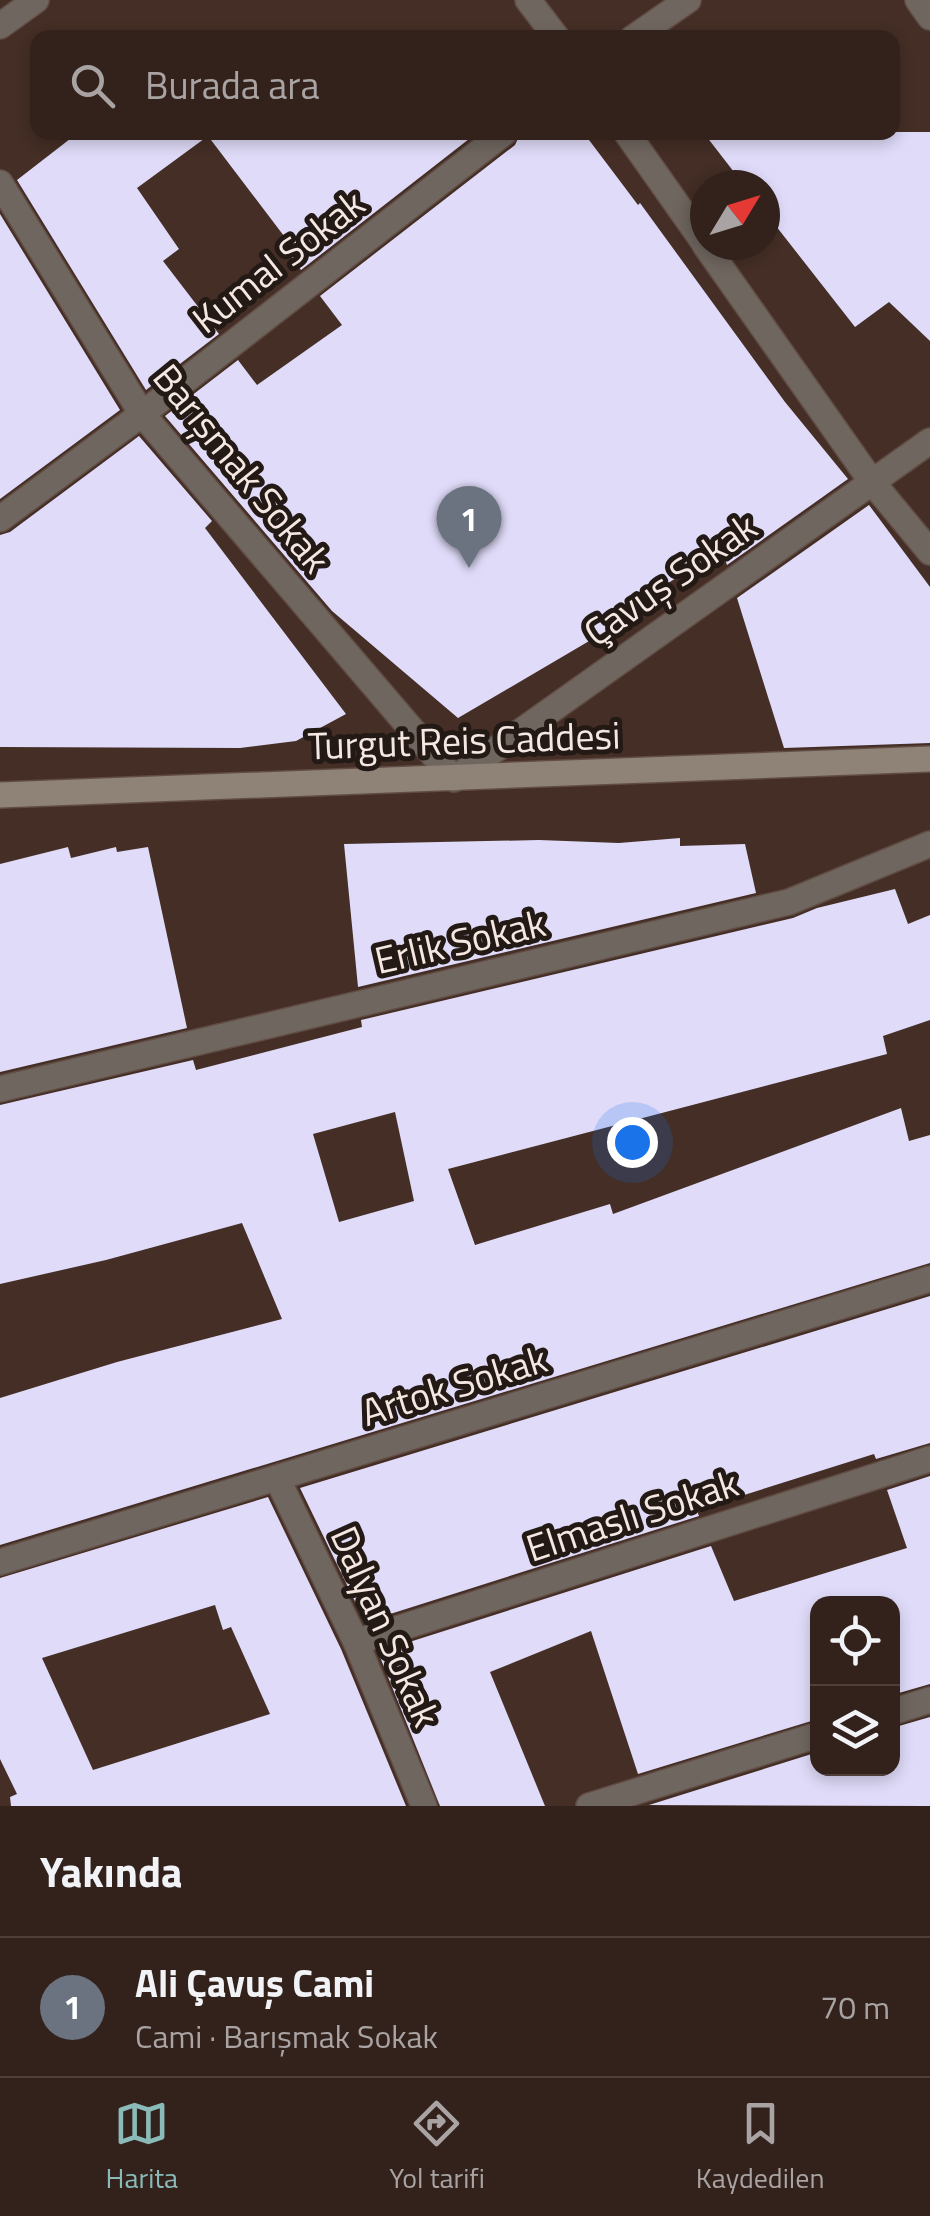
<!DOCTYPE html>
<html lang="tr">
<meta charset="utf-8">
<style>
:root{--surface:#33221c;--page:#3e2f29;--text:#f1f3f6;--muted:#a9a4a3;--line:#4e3f3b;--accent:#8bbbb9}
body{margin:0;font-family:"Titillium Web",sans-serif;background:var(--page);color:var(--text)}
.controls{position:absolute;right:30px;bottom:30px;display:grid;overflow:hidden;border-radius:20px;box-shadow:0 5px 15px #0003}
.controls button{width:90px;height:90px;display:grid;place-items:center;padding:0;border:0;border-bottom:2px solid var(--line);background:var(--surface);color:var(--text);font:50px sans-serif}
.compass{position:absolute;left:690px;top:170px;width:90px;height:90px;border-radius:50%;background:var(--surface);box-shadow:0 5px 15px #0003;rotate:52deg}
.you{position:absolute;left:632px;top:1142px;width:35px;height:35px;margin:-25px;border:8px solid #fff;border-radius:50%;background:#1a73e8;box-shadow:0 0 0 15px #1a73e833}
.badge{display:grid;place-items:center;width:65px;height:65px;border-radius:50%;background:var(--accent);color:#fff;font-size:32px;font-weight:700}
.pin{position:absolute;translate:-50% -82px;filter:drop-shadow(0 2px 5px #0008)}
.pin::after{content:'';position:absolute;top:52px;width:35px;height:30px;background:inherit;clip-path:polygon(0 0,100% 0,50% 100%)}
.list{margin:0;padding:0;list-style:none}
h2{display:flex;justify-content:space-between;align-items:center;height:130px;margin:0;padding:0 40px;font-size:42px}
h2 small{font-size:32px;font-weight:400;color:var(--muted)}
.list li{display:grid;grid-template-columns:65px 1fr auto;gap:30px;align-items:center;box-sizing:border-box;height:140px;padding:0 40px;border-top:2px solid var(--line)}
.list b{display:block;font-size:38px;white-space:nowrap}
.list p{margin:0;font-size:32px;white-space:nowrap;color:var(--muted)}
.list em{font-size:32px;font-style:normal;color:var(--muted)}
.icon{flex:none;width:55px;height:55px;fill:none;stroke:currentColor;stroke-width:2;stroke-linecap:round;stroke-linejoin:round}
.map{position:relative;flex:none;width:930px;height:1806px;overflow:hidden}
.search{position:absolute;background:var(--surface);box-shadow:0 5px 15px #0003;left:30px;right:30px;top:30px;height:110px;display:flex;align-items:center;gap:25px;box-sizing:border-box;padding:0 35px;border-radius:20px;color:var(--muted);font-size:38px}
.sheet{height:270px;background:var(--surface)}
nav{display:flex;justify-content:space-around;align-items:center;box-sizing:border-box;height:140px;border-top:2px solid var(--line);background:var(--surface);font-size:28px;color:var(--muted)}
nav a{display:grid;justify-items:center;gap:5px}
nav .on{color:var(--accent)}
.map>svg:first-child{display:block}
.building{fill:#dfdbf9;fill-rule:evenodd}
.lines{fill:none;stroke-linecap:round;stroke-linejoin:round}
.minor-casing{stroke:#604c43;stroke-width:28}
.secondary-casing{stroke:#604c43;stroke-width:28}
.minor{stroke:#6f665f;stroke-width:25}
.secondary{stroke:#8f8276;stroke-width:25}
.labels{text-anchor:middle;dominant-baseline:central;stroke-width:10;stroke-linejoin:round;paint-order:stroke}
.street-label{font-size:38px;fill:#f5e7e1;stroke:#231915}
</style>
<div class="map">
<svg width="930" height="1806" viewBox="0 0 930 1806">
<rect width="100%" height="100%" fill="#442e25"/>
<g class="building">
<polygon points="79,132 478,132 301,270 285,248 290,244 208,136 137,188 179,249 163,261 219,334 146,390 17,180"/>
<polygon points="521,132 583,132 638,205 640,203 785,402 848,479 727,565 722,550 606,621 613,627 458,718 332,611 165,416 238,360 257,385 342,325 320,296 515,145"/>
<polygon points="703,132 930,132 930,341 889,302 855,327 765,212 765,185 744,185"/>
<polygon points="0,214 120,410 0,499"/>
<polygon points="139,436 212,521 205,528 346,714 296,741 240,748 0,747 0,535 10,532"/>
<polygon points="869,505 930,587 930,743 784,748 737,598"/>
<polygon points="680,838 680,846 745,844 756,893 358,987 344,844 539,840 619,843"/>
<polygon points="68,847 71,858 116,847 117,852 148,847 187,1028 0,1072 0,864"/>
<path d="M895,889L908,924L930,915V1020L883,1036L887,1054L448,1169L475,1245L610,1204L613,1214L901,1108L909,1141L930,1135V1263L0,1545V1398L117,1362L282,1319L242,1223L106,1260L0,1284V1105L193,1060L196,1070L362,1027L361,1020L793,918L817,908ZM395,1112L414,1201L339,1222L313,1134Z"/>
<polygon points="930,1296 930,1443 876,1459 874,1454 722,1502 697,1511 699,1516 365,1622 300,1488"/>
<polygon points="930,1476 930,1684 892,1695 892,1604 818,1604 818,1719 638,1774 591,1631 490,1672 545,1806 440,1806 378,1652 711,1546 734,1601 907,1548 887,1490"/>
<path d="M268,1497L341,1649L406,1806H11L10,1797L17,1794L0,1759V1578ZM215,1605L223,1630L231,1627L270,1714L93,1770L42,1658Z"/>
<polygon points="930,1717 930,1806 649,1805 818,1752 818,1768 892,1768 892,1728"/>
</g>
<g class="lines">
<defs>
<g id="minor">
<polyline points="528,0 557,38"/>
<polyline points="918,0 930,17"/>
<polyline points="0,26 36,0"/>
<polyline points="633,38 688,0"/>
<polyline points="626,132 705,244"/>
<polyline points="0,183 142,414 454,779 930,441"/>
<polyline points="705,245 872,482 930,552"/>
<polyline points="0,519 142,414 505,132"/>
<polyline points="0,1089 789,902 930,844"/>
<polyline points="277,1478 356,1642 424,1806"/>
<polyline points="0,1562 930,1279"/>
<polyline points="356,1642 930,1459"/>
<polyline points="892,1712 930,1700"/>
<polyline points="589,1806 818,1735"/>
</g>
<polyline id="secondary" points="0,795 930,759"/>
</defs>
<use href="#minor" class="minor-casing"/>
<use href="#secondary" class="secondary-casing"/>
<use href="#minor" class="minor"/>
<use href="#secondary" class="secondary"/>
</g>
<g class="labels">
<g class="street-label">
<text transform="translate(278 261) rotate(-38)">Kumal Sokak</text>
<text transform="translate(242 468) rotate(51)">Barışmak Sokak</text>
<text transform="translate(670 579) rotate(-35)">Çavuş Sokak</text>
<text transform="translate(464 740) rotate(-2)">Turgut Reis Caddesi</text>
<text transform="translate(460 941) rotate(-13)">Erlik Sokak</text>
<text transform="translate(454 1385) rotate(-17)">Artok Sokak</text>
<text transform="translate(632 1515) rotate(-18)">Elmaslı Sokak</text>
<text transform="translate(386 1626) rotate(66)">Dalyan Sokak</text>
</g>
</g>
</svg>
<div class="controls">
<button><svg class="icon" aria-label="locate" viewBox="0 0 24 24"><circle cx="12" cy="12" r="6"/><path d="M12 2v4M12 18v4M2 12h4M18 12h4"/></svg></button>
<button><svg class="icon" aria-label="layers" viewBox="0 0 24 24"><path d="M12 4l9 5-9 5-9-5zM3 14l9 5 9-5"/></svg></button>
</div>
<svg class="compass" viewBox="-18 -18 36 36"><path d="M0-13l5 13h-10z" fill="#e53935"/><path d="M0 13l5-13h-10z" fill="#a9a4a3"/></svg>
<div class="you"></div>
<div class="pin badge" style="left:469px;top:568px;background:#6b7280">1</div>
<div class="search"><svg class="icon" aria-label="search" viewBox="0 0 24 24"><circle cx="10" cy="10" r="6"/><path d="M15 15l6 6"/></svg>Burada ara</div>
</div>
<section class="sheet">
<h2>Yakında<small></small></h2>
<ul class="list">
<li><span class="badge" style="background:#6b7280">1</span><div><b>Ali Çavuş Cami</b><p>Cami · Barışmak Sokak</p></div><em>70 m</em></li>
</ul>
</section>
<nav>
<a class="on"><svg class="icon" aria-label="map" viewBox="0 0 24 24"><path d="M3 6l6-2 6 2 6-2v14l-6 2-6-2-6 2zM9 4v14M15 6v14"/></svg>Harita</a>
<a><svg class="icon" aria-label="directions" viewBox="0 0 24 24"><path d="M12 3l9 9-9 9-9-9zM9 14v-3h6M13 9l2 2-2 2"/></svg>Yol tarifi</a>
<a><svg class="icon" aria-label="saved" viewBox="0 0 24 24"><path d="M7 4h10v16l-5-4-5 4z"/></svg>Kaydedilen</a>
</nav>
